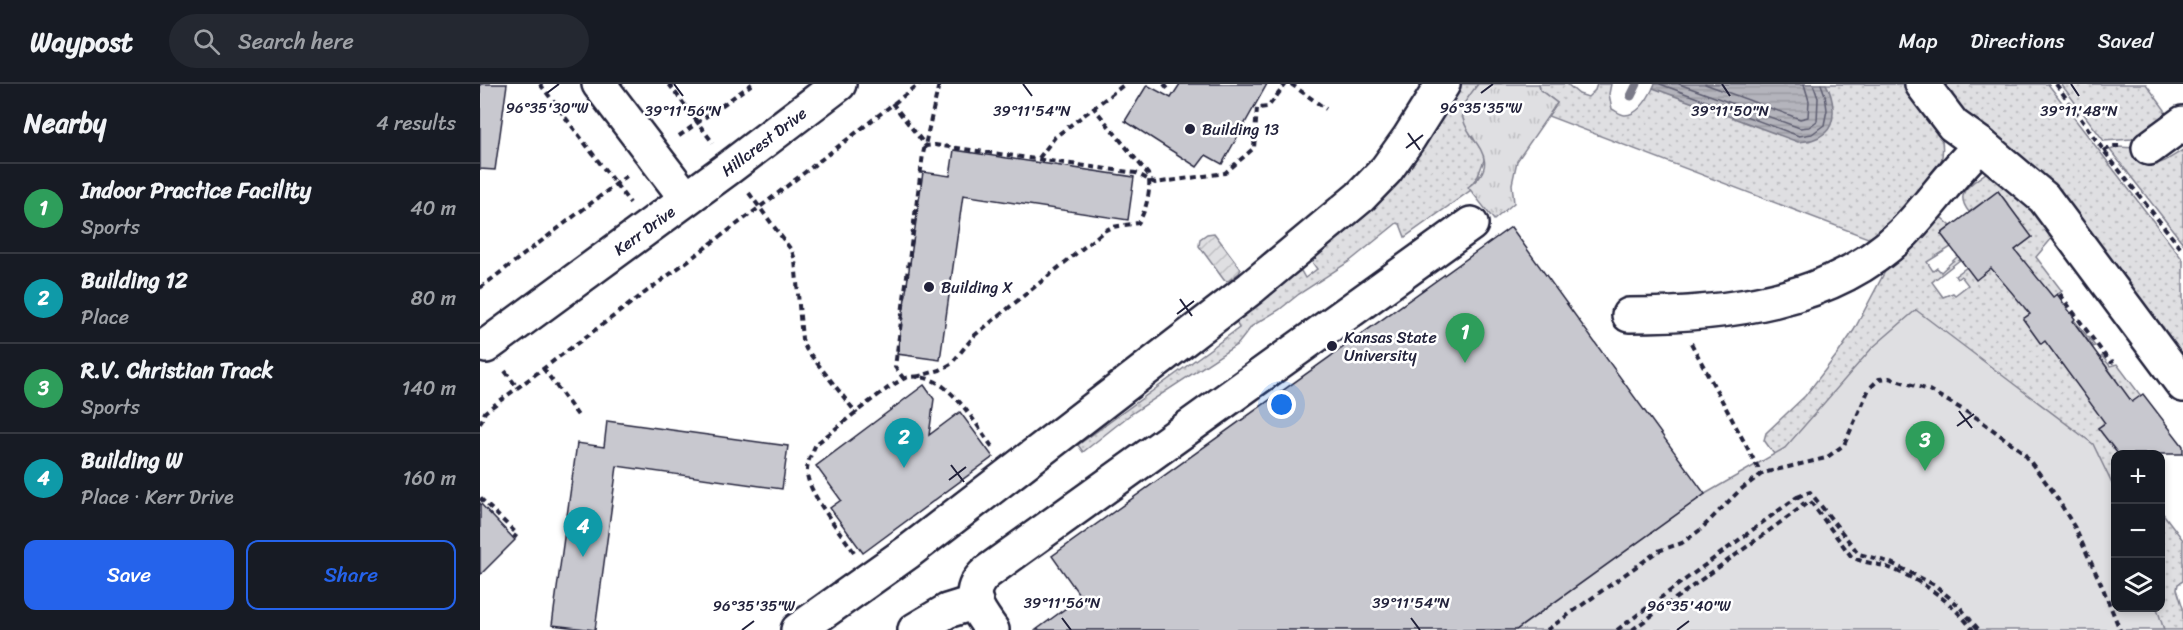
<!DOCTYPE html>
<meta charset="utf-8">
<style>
:root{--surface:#171b24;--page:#242831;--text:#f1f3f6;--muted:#9ea1a6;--line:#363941;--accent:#2563eb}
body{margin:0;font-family:Sriracha,sans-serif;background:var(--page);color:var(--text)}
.controls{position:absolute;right:18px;bottom:18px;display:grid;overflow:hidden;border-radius:12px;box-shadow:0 3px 9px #0003}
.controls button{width:54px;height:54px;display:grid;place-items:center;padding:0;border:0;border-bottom:2px solid var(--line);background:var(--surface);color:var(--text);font:30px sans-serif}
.you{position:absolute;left:802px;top:321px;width:21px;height:21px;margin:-15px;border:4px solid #fff;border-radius:50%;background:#1a73e8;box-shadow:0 0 0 9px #1a73e833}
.badge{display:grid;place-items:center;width:39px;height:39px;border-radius:50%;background:var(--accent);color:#fff;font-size:20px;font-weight:700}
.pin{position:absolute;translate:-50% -50px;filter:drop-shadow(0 2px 3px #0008)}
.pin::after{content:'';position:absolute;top:32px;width:21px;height:18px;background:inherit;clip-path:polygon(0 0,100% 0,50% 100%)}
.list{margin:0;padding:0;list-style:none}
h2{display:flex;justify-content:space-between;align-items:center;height:78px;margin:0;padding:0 24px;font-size:26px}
h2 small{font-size:20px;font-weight:400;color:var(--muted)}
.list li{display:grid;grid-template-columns:39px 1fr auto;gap:18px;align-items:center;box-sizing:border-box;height:90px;padding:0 24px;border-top:2px solid var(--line)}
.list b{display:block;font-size:22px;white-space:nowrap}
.list p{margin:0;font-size:20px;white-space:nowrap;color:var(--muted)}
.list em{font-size:20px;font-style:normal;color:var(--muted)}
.actions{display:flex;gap:12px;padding:18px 24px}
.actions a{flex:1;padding:14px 0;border:2px solid var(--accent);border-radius:12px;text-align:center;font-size:21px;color:var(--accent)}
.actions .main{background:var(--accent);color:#fff}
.icon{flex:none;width:33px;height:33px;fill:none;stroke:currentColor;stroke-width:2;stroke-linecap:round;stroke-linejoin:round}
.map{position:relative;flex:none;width:1703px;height:546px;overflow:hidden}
header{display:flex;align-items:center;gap:36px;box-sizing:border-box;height:84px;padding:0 30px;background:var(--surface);border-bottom:2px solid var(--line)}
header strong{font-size:28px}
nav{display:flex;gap:33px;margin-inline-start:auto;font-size:21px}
.search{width:420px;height:54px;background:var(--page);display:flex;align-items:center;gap:15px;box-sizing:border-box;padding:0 21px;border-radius:33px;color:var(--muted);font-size:22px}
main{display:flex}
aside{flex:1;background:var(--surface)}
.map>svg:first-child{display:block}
.grass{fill:url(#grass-dots);stroke:#80808e;stroke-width:1.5}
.park{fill:url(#park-tufts);stroke:#80808e;stroke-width:1.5}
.garden{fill:url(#garden-furrows);stroke:#80808e;stroke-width:1.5}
.pitch{fill:#dfdfe2;stroke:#80808e;stroke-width:1.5}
.water{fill:url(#water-rules);stroke:#7a7a88;stroke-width:1.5}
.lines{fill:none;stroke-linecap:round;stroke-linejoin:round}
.shore{stroke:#5c5c6f;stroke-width:1.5}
.stream{stroke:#7a7a88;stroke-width:9}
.building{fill:#c8c8cf;stroke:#22223b;stroke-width:1.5}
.minor-casing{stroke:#22223b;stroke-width:38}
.path{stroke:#22223b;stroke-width:4;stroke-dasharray:6 4.5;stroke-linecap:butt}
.minor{stroke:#fff;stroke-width:33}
.ticks{fill:none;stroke:#22223b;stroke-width:2}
.poi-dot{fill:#22223b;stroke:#fff;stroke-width:2}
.labels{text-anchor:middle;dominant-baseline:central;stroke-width:5;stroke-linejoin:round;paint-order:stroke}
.poi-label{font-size:16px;fill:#22223b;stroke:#fff;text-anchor:start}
.street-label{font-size:16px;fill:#22223b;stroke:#fff}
.ticks-label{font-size:15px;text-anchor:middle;fill:#22223b;stroke:#fff;stroke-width:5;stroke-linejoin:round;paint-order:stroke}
</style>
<header>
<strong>Waypost</strong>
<div class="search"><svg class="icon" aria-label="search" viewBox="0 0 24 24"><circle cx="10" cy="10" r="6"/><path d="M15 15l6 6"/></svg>Search here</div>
<nav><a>Map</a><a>Directions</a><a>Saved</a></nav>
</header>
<main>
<aside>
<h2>Nearby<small>4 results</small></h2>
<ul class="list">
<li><span class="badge" style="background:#2e9e5b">1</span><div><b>Indoor Practice Facility</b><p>Sports</p></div><em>40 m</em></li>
<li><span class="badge" style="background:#0f9aa8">2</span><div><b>Building 12</b><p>Place</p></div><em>80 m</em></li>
<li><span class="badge" style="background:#2e9e5b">3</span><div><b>R.V. Christian Track</b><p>Sports</p></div><em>140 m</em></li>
<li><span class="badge" style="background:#0f9aa8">4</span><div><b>Building W</b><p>Place · Kerr Drive</p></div><em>160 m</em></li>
</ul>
<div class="actions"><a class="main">Save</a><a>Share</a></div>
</aside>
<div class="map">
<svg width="1703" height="546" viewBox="0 0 1703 546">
<defs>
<pattern id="grass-dots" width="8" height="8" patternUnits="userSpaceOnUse" patternTransform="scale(1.5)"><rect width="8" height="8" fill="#dfdfe2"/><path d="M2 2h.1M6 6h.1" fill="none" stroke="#bfbfc3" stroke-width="1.8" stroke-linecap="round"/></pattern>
<pattern id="park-tufts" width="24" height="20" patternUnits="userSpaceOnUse" patternTransform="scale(1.5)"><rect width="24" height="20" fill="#dfdfe2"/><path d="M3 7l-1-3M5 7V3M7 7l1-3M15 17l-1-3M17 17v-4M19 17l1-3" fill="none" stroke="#bfbfc3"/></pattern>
<pattern id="garden-furrows" width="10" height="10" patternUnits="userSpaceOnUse" patternTransform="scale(1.5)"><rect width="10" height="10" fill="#dfdfe2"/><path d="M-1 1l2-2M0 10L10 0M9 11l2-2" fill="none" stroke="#bfbfc3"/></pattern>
<pattern id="water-rules" width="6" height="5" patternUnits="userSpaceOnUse" patternTransform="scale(1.5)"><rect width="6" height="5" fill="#b4b4bc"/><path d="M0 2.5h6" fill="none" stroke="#9a9aa2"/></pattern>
</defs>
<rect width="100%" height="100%" fill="#fff"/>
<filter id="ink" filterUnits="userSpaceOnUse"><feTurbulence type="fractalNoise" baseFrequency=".0167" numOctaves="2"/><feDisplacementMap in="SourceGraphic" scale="12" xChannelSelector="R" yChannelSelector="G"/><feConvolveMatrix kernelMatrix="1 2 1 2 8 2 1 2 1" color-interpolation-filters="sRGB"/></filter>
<g filter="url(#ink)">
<g class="grass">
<path d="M981,0H998L983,21L991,52L1003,67L1004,76L998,92L989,103L991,106L925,153L920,140L917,139L870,177L819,210L799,226L772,242L758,260L651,330L603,368L598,361L759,244L754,234L810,191L821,187L825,194L837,185L832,178L837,171C854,157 874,143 890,127C927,89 954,44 981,0Z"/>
<path d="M1059,0H1087L1099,10L1108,13L1115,6L1117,0H1131L1129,10L1132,25C1136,27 1141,31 1145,31C1160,31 1170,11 1175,0H1425C1434,13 1454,35 1460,50C1466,64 1461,82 1456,96L1393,156L1068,32L1077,19L1060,6Z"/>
<polygon points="1459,0 1568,0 1703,176 1703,279 1494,45"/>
<polygon points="1581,0 1666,0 1685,26 1685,33 1663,52 1652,55 1624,57"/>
<path d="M1638,63L1656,64C1677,86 1679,81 1703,66V159L1630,66Z"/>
<path d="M1507,88C1536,104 1555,126 1573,153L1556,173L1582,207L1543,235L1561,260L1594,236L1615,262L1613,263L1596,241L1568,261L1608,315L1636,295L1620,274L1622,272L1630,282L1637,280L1661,312L1618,344L1638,370H1636L1635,481L1294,370L1284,356L1286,349L1325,312L1359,268L1374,246L1409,180L1454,135L1462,134L1471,142L1461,150L1471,163L1447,178L1453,187L1457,184L1461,188L1478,172L1481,175L1452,198L1463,213L1473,209L1475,211L1488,201L1481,192L1477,195L1475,192L1487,183L1496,195L1552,153L1518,107L1489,128C1473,108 1491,100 1507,88Z"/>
<polygon points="1681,427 1703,456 1703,497 1698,500 1697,505 1703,524 1703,546 1671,546 1655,524 1680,524"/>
</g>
<path class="park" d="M998,0H1059L1060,6L1077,19L1037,77L1032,100L1034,119L1014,136L988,103C1031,72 976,53 983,24C985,16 993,7 998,0Z"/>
<polygon class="garden" points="734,149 761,185 759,189 748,197 744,196 719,162 720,155 727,150"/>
<polygon class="pitch" points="1436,226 1613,360 1635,406 1636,524 1677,524 1684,546 1036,546 1225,410 1305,364 1392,264"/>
<path class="water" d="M1175,0H1346C1353,12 1358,38 1345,49C1337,56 1328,57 1318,58L1173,4Z"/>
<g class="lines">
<g class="shore">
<polyline points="1180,0 1319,52 1332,50 1344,41 1347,26 1345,11 1341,0"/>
<polyline points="1199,0 1320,44 1329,43 1337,37 1338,14 1333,0"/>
<polyline points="1225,0 1320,35 1328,33 1329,17 1324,0"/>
</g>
<polyline class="stream" points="1151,12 1157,0"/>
</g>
<g class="building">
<polygon points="0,0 27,0 15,86 0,85"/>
<polygon points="700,0 787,0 742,80 726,71 717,83 645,37 667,1 691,14"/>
<polygon points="474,66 654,93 648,136 483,111 460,276 417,270 443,88 470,92"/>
<polygon points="1518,107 1552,153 1535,166 1573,213 1577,210 1595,235 1593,237 1652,318 1663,310 1703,362 1703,370 1638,370 1618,344 1625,339 1565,257 1561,260 1543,235 1550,230 1511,184 1496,196 1461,150"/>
<polygon points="1031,143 1225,410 1036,546 556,546 601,513 572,472"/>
<polygon points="444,301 454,315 449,351 480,328 513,373 383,469 350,424 361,416 336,382"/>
<polygon points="127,337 308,362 302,405 137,382 115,546 72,541 97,359 124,363"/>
<polygon points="0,419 35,456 0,491"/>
</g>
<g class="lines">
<defs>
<g id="minor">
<polyline points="119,0 206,114"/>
<polyline points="1442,0 1473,41 1501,61 1564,114 1703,301"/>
<polyline points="1669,64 1703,39"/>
<path d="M1149,231C1243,231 1352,219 1422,150C1450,122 1472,88 1501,61"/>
<path id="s1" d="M6,262L250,83L359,0"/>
<polyline points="318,546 428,468 566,362 771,204 880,113 906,86 929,54 963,0"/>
<polyline points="435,546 467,527 496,518"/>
<path d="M512,546C497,525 483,509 507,488L991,140"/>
</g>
</defs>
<use href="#minor" class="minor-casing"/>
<g class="path">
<polyline points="60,0 150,119"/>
<polyline points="189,0 233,59"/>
<polyline points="684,0 688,5"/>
<polyline points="811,0 846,25"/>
<polyline points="1576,0 1624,67 1703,167"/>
<polyline points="412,19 446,62 455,61 656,89 675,99 745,89 774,64 777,24 788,23 806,0"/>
<polyline points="199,52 272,0"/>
<polyline points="1624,67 1633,62 1639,62"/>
<polyline points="559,74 575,53 645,0"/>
<polyline points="269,109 312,167 315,176 322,255 326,265 377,330"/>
<polyline points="0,204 148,91"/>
<polyline points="1580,210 1629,277 1631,278 1634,277"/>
<polyline points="1211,259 1282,391"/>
<polyline points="63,284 99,333"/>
<polyline points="25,287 37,303"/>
<path d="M436,293L460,286L471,280L495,251L624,147L632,143L658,139C666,128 672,103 668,90L614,24"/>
<polyline points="424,295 415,283 443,70 459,0"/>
<polyline points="0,340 5,328 280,123 439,0"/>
<polyline points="1317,413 1330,408 1379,470 1409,478 1455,501 1478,521 1499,546"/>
<polyline points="0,414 37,450 34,454"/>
<path d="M374,468C362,450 326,407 327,387C327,377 332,369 336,360C354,347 412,296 429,293C441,291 455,296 464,303C484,319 498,343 513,364"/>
<polyline points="1067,546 1178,467 1202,459 1220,446 1260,406 1283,389 1346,374 1364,361 1389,305 1399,295 1409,294 1449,306 1497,334 1543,368 1574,409 1595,444 1622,502 1640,546"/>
<polyline points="1137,546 1317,413 1323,420"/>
<path d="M1152,546L1330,417L1371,472C1381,479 1395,479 1407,483C1442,496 1470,516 1493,546"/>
</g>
<use href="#minor" class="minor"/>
</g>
</g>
<path class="ticks" d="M194,0L203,12M543,0L552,12M1242,0L1250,12M1591,0L1599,12M67,9L79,0M1001,9L1013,0M928,49L940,66M926,64L943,51M700,215L712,232M697,230L714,217M1479,327L1492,344M1477,342L1494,330M471,381L484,398M469,396L486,383M582,534L591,546M931,534L940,546M262,546L274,537M1197,546L1209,537"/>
<g class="poi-dot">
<circle cx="710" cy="45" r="6"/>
<circle cx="449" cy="203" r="6"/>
<circle cx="852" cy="262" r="6"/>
</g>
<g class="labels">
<g class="poi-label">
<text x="722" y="45">Building 13</text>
<text x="461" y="203">Building X</text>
<text x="864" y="253">Kansas State<tspan x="864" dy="18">University</tspan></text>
</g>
<g class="street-label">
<text stroke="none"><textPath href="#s1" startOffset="345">Hillcrest Drive</textPath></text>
<text stroke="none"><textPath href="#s1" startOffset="196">Kerr Drive</textPath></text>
</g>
</g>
<g class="ticks-label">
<text x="67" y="29">96°35'30"W</text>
<text x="1001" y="29">96°35'35"W</text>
<text x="203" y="32">39°11'56"N</text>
<text x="552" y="32">39°11'54"N</text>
<text x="1250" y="32">39°11'50"N</text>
<text x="1599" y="32">39°11'48"N</text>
<text x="582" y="524">39°11'56"N</text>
<text x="931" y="524">39°11'54"N</text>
<text x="274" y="527">96°35'35"W</text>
<text x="1209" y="527">96°35'40"W</text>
</g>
</svg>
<div class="controls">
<button>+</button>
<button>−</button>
<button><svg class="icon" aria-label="layers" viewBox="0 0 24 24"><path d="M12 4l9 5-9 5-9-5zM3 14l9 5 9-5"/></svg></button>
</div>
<div class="you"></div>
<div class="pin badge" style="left:985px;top:279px;background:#2e9e5b">1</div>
<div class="pin badge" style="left:424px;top:384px;background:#0f9aa8">2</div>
<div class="pin badge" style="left:1445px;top:387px;background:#2e9e5b">3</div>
<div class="pin badge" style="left:103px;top:473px;background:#0f9aa8">4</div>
</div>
</main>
